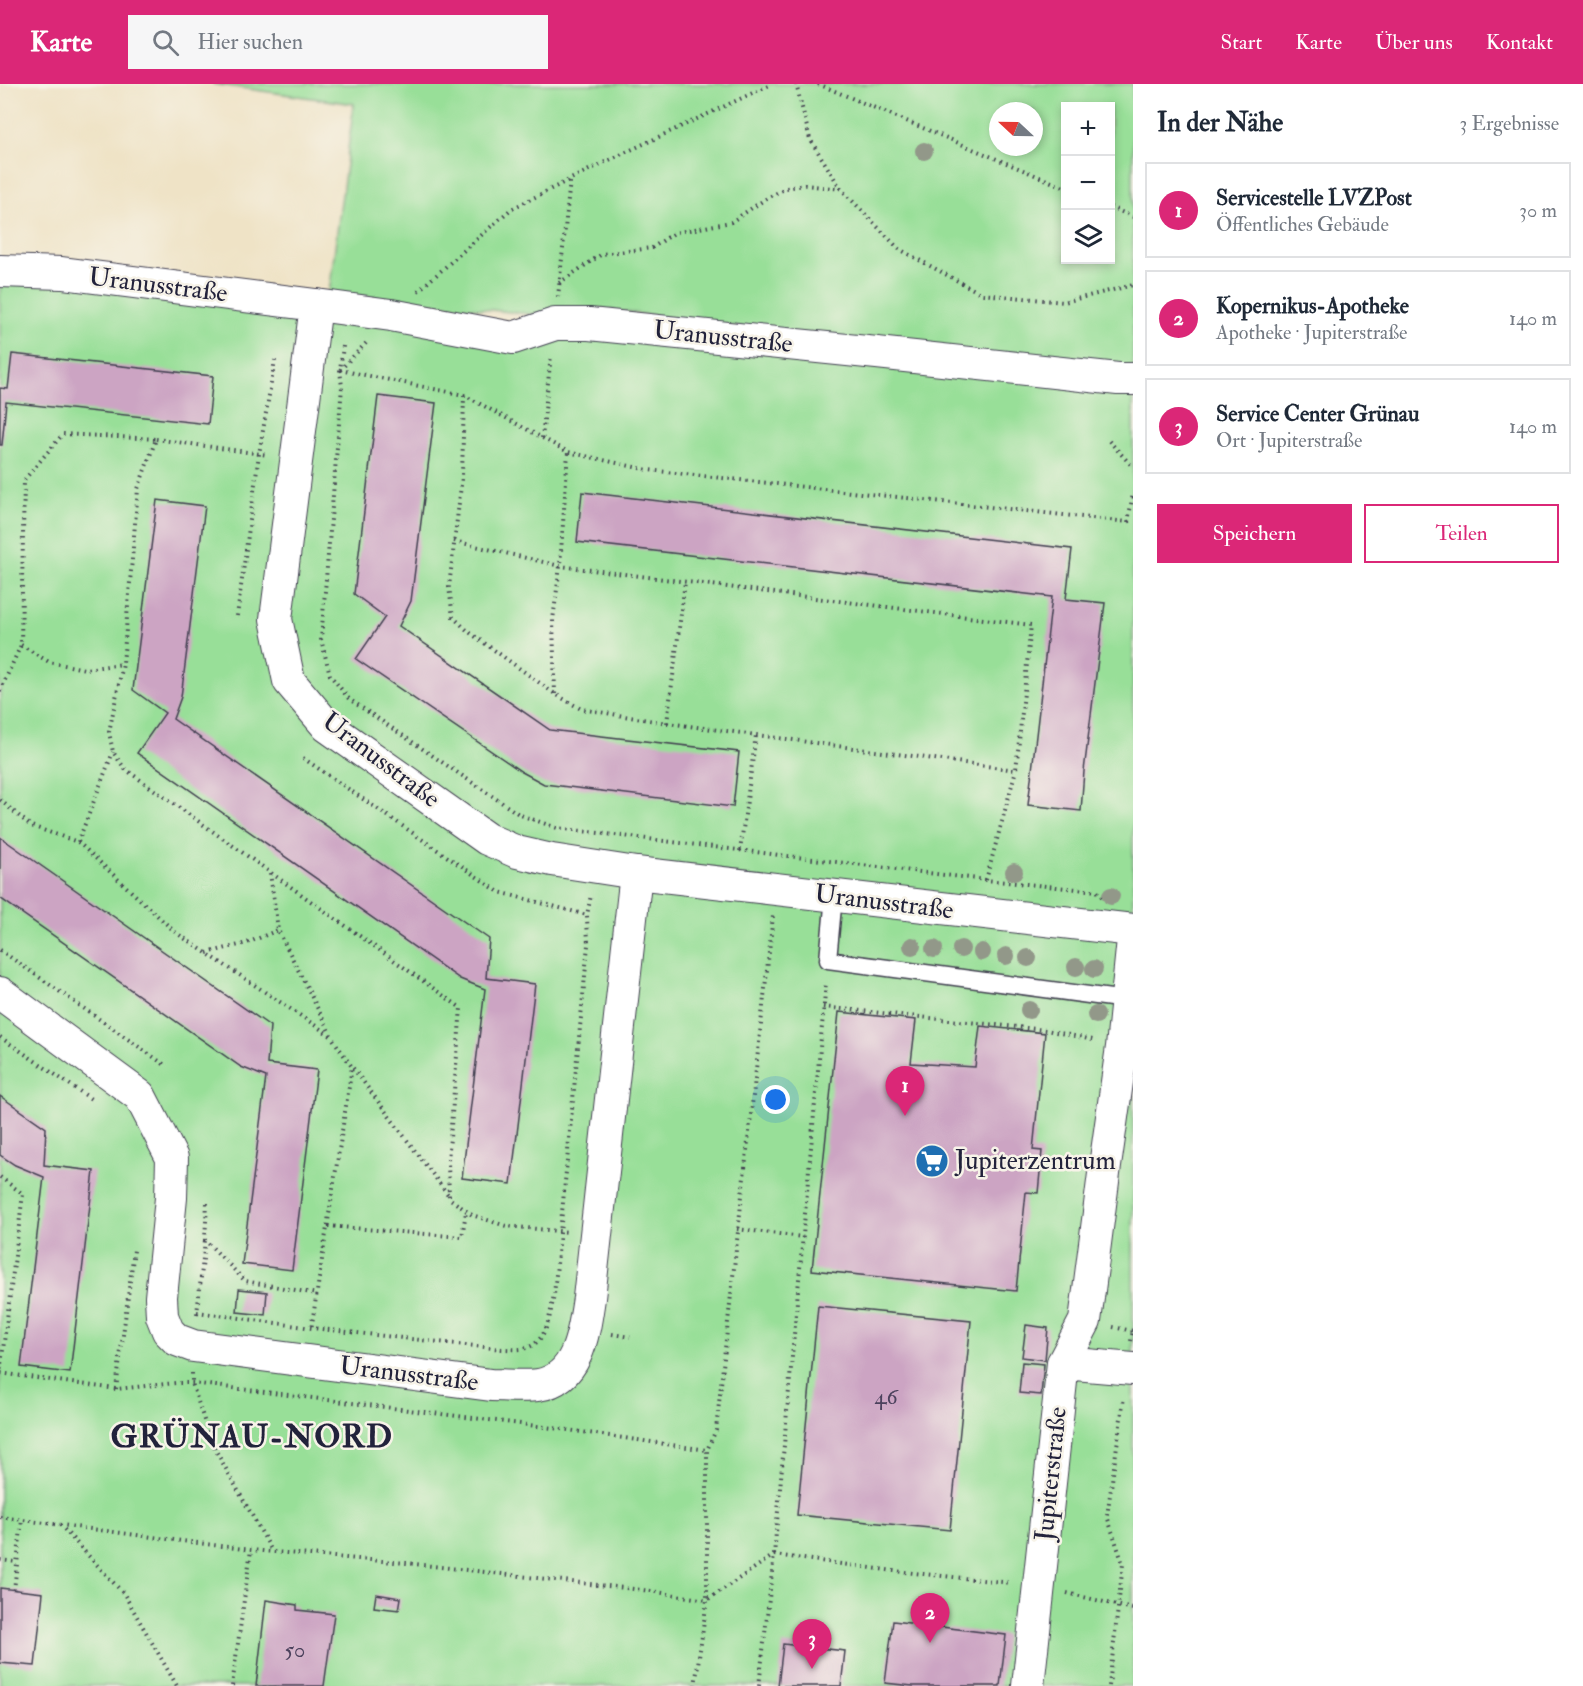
<!DOCTYPE html>
<html lang="de">
<meta charset="utf-8">
<style>
:root{--surface:#fff;--page:#f6f6f7;--text:#1f2937;--muted:#747a83;--line:#e0e1e3;--accent:#db2777}
body{margin:0;font-family:"IM FELL Double Pica",serif;background:var(--page);color:var(--text)}
.controls{position:absolute;right:18px;top:18px;display:grid;overflow:hidden;border-radius:0px;box-shadow:0 3px 9px #0003}
.controls button{width:54px;height:54px;display:grid;place-items:center;padding:0;border:0;border-bottom:2px solid var(--line);background:var(--surface);color:var(--text);font:30px sans-serif}
.compass{position:absolute;left:989px;top:18px;width:54px;height:54px;border-radius:50%;background:var(--surface);box-shadow:0 3px 9px #0003;rotate:292deg}
.you{position:absolute;left:776px;top:1016px;width:21px;height:21px;margin:-15px;border:4px solid #fff;border-radius:50%;background:#1a73e8;box-shadow:0 0 0 9px #1a73e833}
.badge{display:grid;place-items:center;width:39px;height:39px;border-radius:50%;background:var(--accent);color:#fff;font-size:20px;font-weight:700}
.pin{position:absolute;translate:-50% -50px;filter:drop-shadow(0 2px 3px #0008)}
.pin::after{content:'';position:absolute;top:32px;width:21px;height:18px;background:inherit;clip-path:polygon(0 0,100% 0,50% 100%)}
.list{margin:0;padding:0;list-style:none}
h2{display:flex;justify-content:space-between;align-items:center;height:78px;margin:0;padding:0 24px;font-size:26px}
h2 small{font-size:20px;font-weight:400;color:var(--muted)}
.list li{display:grid;grid-template-columns:39px 1fr auto;gap:18px;align-items:center;box-sizing:border-box;height:96px;margin:0 12px 12px;padding:0 12px;border:2px solid var(--line);border-radius:0px}
.list b{display:block;font-size:22px;white-space:nowrap}
.list p{margin:0;font-size:20px;white-space:nowrap;color:var(--muted)}
.list em{font-size:20px;font-style:normal;color:var(--muted)}
.actions{display:flex;gap:12px;padding:18px 24px}
.actions a{flex:1;padding:14px 0;border:2px solid var(--accent);border-radius:0px;text-align:center;font-size:21px;color:var(--accent)}
.actions .main{background:var(--accent);color:#fff}
.icon{flex:none;width:33px;height:33px;fill:none;stroke:currentColor;stroke-width:2;stroke-linecap:round;stroke-linejoin:round}
.map{position:relative;flex:none;width:1133px;height:1602px;overflow:hidden}
header{display:flex;align-items:center;gap:36px;box-sizing:border-box;height:84px;padding:0 30px;background:var(--accent);color:#fff}
header strong{font-size:28px}
nav{display:flex;gap:33px;margin-inline-start:auto;font-size:21px}
.search{width:420px;height:54px;background:var(--page);display:flex;align-items:center;gap:15px;box-sizing:border-box;padding:0 21px;border-radius:0px;color:var(--muted);font-size:22px}
main{display:flex}
aside{flex:1;background:var(--surface)}
.map>svg:first-child{display:block}
.green{fill:#98df98;stroke:#5d806a;stroke-width:1.5;fill-rule:evenodd}
.building{fill:#cca4c3}
.lines{fill:none;stroke-linecap:round;stroke-linejoin:round}
.service-casing{stroke:#413f50;stroke-width:19}
.minor-casing{stroke:#413f50;stroke-width:34}
.path{stroke:#413f50;stroke-width:4;stroke-dasharray:1.5 4.5;stroke-linecap:butt}
.service{stroke:#fff;stroke-width:16}
.minor{stroke:#fff;stroke-width:32}
.tree{fill:#929889}
.labels{text-anchor:middle;dominant-baseline:central;stroke-width:5;stroke-linejoin:round;paint-order:stroke}
.number-label{font-size:22px;fill:#4c425d}
.street-label{font-size:26px;fill:#22223b;stroke:#f7f3e8}
.poi-label{font-size:26px;fill:#22223b;stroke:#f7f3e8;text-anchor:start}
.district-label{font-size:32px;font-weight:bold;letter-spacing:1.5px;fill:#22223b;stroke:#f7f3e8}
</style>
<header>
<strong>Karte</strong>
<div class="search"><svg class="icon" aria-label="search" viewBox="0 0 24 24"><circle cx="10" cy="10" r="6"/><path d="M15 15l6 6"/></svg>Hier suchen</div>
<nav><a>Start</a><a>Karte</a><a>Über uns</a><a>Kontakt</a></nav>
</header>
<main>
<div class="map">
<svg width="1133" height="1602" viewBox="0 0 1133 1602">
<rect width="100%" height="100%" fill="#f7f3e8"/>
<filter id="ink" filterUnits="userSpaceOnUse"><feTurbulence type="fractalNoise" baseFrequency=".0167" numOctaves="2"/><feDisplacementMap in="SourceGraphic" scale="12" xChannelSelector="R" yChannelSelector="G"/><feConvolveMatrix kernelMatrix="1 2 1 2 8 2 1 2 1" color-interpolation-filters="sRGB"/></filter>
<filter id="wash" filterUnits="userSpaceOnUse"><feTurbulence type="fractalNoise" baseFrequency=".008" numOctaves="4" result="noise"/><feDisplacementMap in="SourceGraphic" scale="24" xChannelSelector="R" yChannelSelector="G"/><feGaussianBlur stdDeviation="1.35" result="paint"/><feColorMatrix in="noise" values="0 0 0 0 0 0 0 0 0 0 0 0 0 0 0 0 0 1.4 0 .05"/><feComposite in="paint" operator="in"/></filter>
<g filter="url(#wash)">
<rect width="100%" height="100%" fill="#efe3c6"/>
<g class="green">
<path d="M213,0H1133V291L1118,293L603,225L549,232L329,209L354,20ZM1066,22H1110V176H1066ZM998,27H1034V63H998Z"/>
<polygon points="0,187 391,231 555,240 1118,295 1133,317 1133,1602 0,1602"/>
</g>
<g id="blocks">
<g class="building">
<polygon points="12,270 213,292 208,340 6,318 2,361 0,361 0,304 8,305"/>
<polygon points="378,312 436,319 411,517 399,542 550,646 739,668 733,723 544,700 522,688 356,575 385,533 354,510"/>
<polygon points="582,408 1072,465 1066,515 1105,519 1084,687 1081,727 1028,721 1052,513 577,458"/>
<polygon points="157,416 205,422 181,613 173,635 489,855 486,894 535,900 511,1100 462,1094 485,905 460,895 137,669 165,629 133,606"/>
<polygon points="0,753 270,942 267,980 317,986 292,1186 242,1180 266,993 241,983 0,814"/>
<polygon points="839,928 916,936 911,979 975,983 980,942 1045,949 1033,1066 1042,1067 1038,1109 1026,1108 1016,1207 812,1186"/>
<polygon points="0,1012 46,1044 44,1081 94,1087 70,1289 21,1283 44,1093 15,1081 0,1071"/>
<polygon points="239,1205 267,1208 265,1231 237,1228"/>
<polygon points="818,1222 971,1237 950,1446 797,1431"/>
<polygon points="1026,1241 1048,1244 1045,1276 1022,1273"/>
<polygon points="1022,1278 1044,1280 1041,1311 1019,1309"/>
<polygon points="0,1504 43,1509 35,1582 0,1579"/>
<polygon points="376,1510 401,1514 399,1526 374,1523"/>
<polygon points="266,1516 297,1521 297,1526 334,1530 324,1602 256,1602"/>
<polygon points="893,1537 1006,1551 1000,1602 913,1602 885,1599"/>
<polygon points="783,1560 845,1567 841,1602 778,1602"/>
</g>
</g>
</g>
<g filter="url(#ink)">
<use href="#blocks" fill-opacity="0" stroke="#413f50" stroke-width="1.5"/>
<g class="lines">
<defs>
<polyline id="service" points="834,812 828,876 1126,916"/>
<g id="minor">
<polyline points="0,187 62,189 316,221 276,535 289,597 327,642 487,755 517,768 552,776 636,789 1133,846"/>
<polyline points="316,221 391,231 513,254 555,240 589,240 877,269 1118,295 1133,295"/>
<path d="M0,909L140,1012L172,1074L171,1114L161,1213L162,1232L168,1247L177,1256L193,1262L491,1301C506,1301 523,1303 538,1301C579,1295 584,1247 589,1214L636,789"/>
<polyline points="1063,1279 1133,1285"/>
<polyline points="1028,1602 1063,1279 1085,1237 1105,1082 1122,963 1133,855"/>
</g>
</defs>
<use href="#service" class="service-casing"/>
<use href="#minor" class="minor-casing"/>
<g class="path">
<polyline points="796,0 810,55 841,105 899,165 982,210 1064,218 1133,201"/>
<polyline points="818,0 1066,104"/>
<polyline points="1110,123 1133,133"/>
<polyline points="559,199 602,170 652,164 674,149 731,138 767,114 786,104 805,101 841,105"/>
<polyline points="418,207 511,125 605,78 772,0"/>
<polyline points="558,213 570,96"/>
<polyline points="343,262 340,286 342,303 321,555 330,591 349,615 520,731 557,744 986,796 1097,807 1102,813"/>
<polyline points="340,286 464,311 568,368 648,386 1128,438 1133,435"/>
<polyline points="340,286 368,257"/>
<polyline points="542,354 551,271"/>
<polyline points="156,355 268,371"/>
<polyline points="1109,357 1133,383"/>
<polyline points="1128,438 1133,409"/>
<polyline points="454,457 560,482 1031,541 1016,686 667,639 581,625 555,610 469,548 453,533 449,503 462,393 464,311"/>
<polyline points="237,532 259,370 275,276"/>
<polyline points="21,561 49,578 85,585 123,580"/>
<polyline points="0,607 21,561 24,396 63,350 156,355 138,405 123,580 109,648 113,668 125,685 461,924 448,1077 449,1114 472,1131 506,1142 569,1148"/>
<polyline points="555,610 553,536 560,482 568,368"/>
<polyline points="667,639 685,498"/>
<polyline points="303,674 499,808 587,831"/>
<polyline points="0,716 31,742 78,758 175,848 331,952 352,983 311,1246"/>
<polyline points="78,758 113,668"/>
<polyline points="740,767 756,651"/>
<polyline points="270,789 278,846 331,951"/>
<polyline points="986,796 1016,686"/>
<polyline points="0,866 165,981"/>
<polyline points="207,869 247,859 278,846"/>
<polyline points="823,923 1046,946 1093,956"/>
<polyline points="0,953 91,1015"/>
<polyline points="353,984 449,1112"/>
<polyline points="0,1093 23,1110 0,1289 116,1305 176,1299 192,1299 561,1345 707,1366"/>
<polyline points="207,1119 205,1156 245,1197 317,1210"/>
<polyline points="328,1142 462,1153 466,1128"/>
<polyline points="737,1145 803,1153"/>
<path d="M197,1228L312,1244L502,1265C510,1265 519,1266 526,1264C548,1258 550,1229 554,1211L588,861L587,831L591,811"/>
<polyline points="197,1230 205,1156"/>
<polyline points="1113,1243 1133,1247"/>
<polyline points="612,1250 630,1253"/>
<polyline points="1131,1257 1133,1246"/>
<polyline points="192,1289 192,1299 211,1358 272,1467"/>
<polyline points="116,1305 134,1166"/>
<polyline points="0,1433 251,1466 406,1479 651,1507 707,1516 774,1471"/>
<polyline points="60,1441 124,1510 177,1602"/>
<polyline points="774,1471 894,1487 1012,1499"/>
<polyline points="0,1476 17,1478"/>
<polyline points="14,1506 22,1436"/>
<polyline points="1067,1509 1133,1525"/>
<polyline points="232,1602 251,1466"/>
<polyline points="695,1602 707,1516 707,1366 716,1346 773,832"/>
<polyline points="759,1602 774,1471 826,898"/>
<polyline points="1109,1602 1123,1480 1107,1432 1124,1313"/>
</g>
<use href="#service" class="service"/>
<use href="#minor" class="minor"/>
</g>
<g class="tree">
<circle cx="924" cy="67" r="9"/>
<circle cx="1014" cy="788" r="9"/>
<circle cx="1111" cy="812" r="9"/>
<circle cx="912" cy="862" r="9"/>
<circle cx="934" cy="865" r="9"/>
<circle cx="961" cy="865" r="9"/>
<circle cx="982" cy="868" r="9"/>
<circle cx="1006" cy="872" r="9"/>
<circle cx="1028" cy="874" r="9"/>
<circle cx="1076" cy="883" r="9"/>
<circle cx="1094" cy="885" r="9"/>
<circle cx="1029" cy="926" r="9"/>
<circle cx="1096" cy="931" r="9"/>
</g>
</g>
<defs>
<symbol id="supermarket-disc" viewBox="-11 -11 22 22"><circle r="9.5" fill="#1f6fb2" stroke="#f7f3e8"/><path d="M-6-5.5h2.5l.6 2H6L4.5 2H-2.5L-4.4-4H-6ZM-1.5 3.2a1.3 1.3 0 1 0 .1 0ZM3 3.2a1.3 1.3 0 1 0 .1 0Z" fill="#fff"/></symbol>
</defs>
<g fill-rule="evenodd">
<use href="#supermarket-disc" x="913" y="1058" width="38" height="38"/>
</g>
<g class="labels">
<g class="number-label">
<text x="886" y="1313">46</text>
<text x="295" y="1566">50</text>
</g>
<g class="street-label">
<text transform="translate(158 201) rotate(7)">Uranusstraße</text>
<text transform="translate(723 253) rotate(6)">Uranusstraße</text>
<text transform="translate(381 676) rotate(37)">Uranusstraße</text>
<text transform="translate(884 818) rotate(7)">Uranusstraße</text>
<text transform="translate(409 1290) rotate(7)">Uranusstraße</text>
<text transform="translate(1051 1390) rotate(-84)">Jupiterstraße</text>
</g>
<g class="poi-label">
<text x="955" y="1077">Jupiterzentrum</text>
</g>
<g class="district-label">
<text x="252" y="1353">GRÜNAU-NORD</text>
</g>
</g>
</svg>
<div class="controls">
<button>+</button>
<button>−</button>
<button><svg class="icon" aria-label="layers" viewBox="0 0 24 24"><path d="M12 4l9 5-9 5-9-5zM3 14l9 5 9-5"/></svg></button>
</div>
<svg class="compass" viewBox="-18 -18 36 36"><path d="M0-13l5 13h-10z" fill="#e53935"/><path d="M0 13l5-13h-10z" fill="#747a83"/></svg>
<div class="you"></div>
<div class="pin badge" style="left:905px;top:1032px">1</div>
<div class="pin badge" style="left:930px;top:1559px">2</div>
<div class="pin badge" style="left:812px;top:1585px">3</div>
</div>
<aside>
<h2>In der Nähe<small>3 Ergebnisse</small></h2>
<ul class="list">
<li><span class="badge">1</span><div><b>Servicestelle LVZPost</b><p>Öffentliches Gebäude</p></div><em>30 m</em></li>
<li><span class="badge">2</span><div><b>Kopernikus-Apotheke</b><p>Apotheke · Jupiterstraße</p></div><em>140 m</em></li>
<li><span class="badge">3</span><div><b>Service Center Grünau</b><p>Ort · Jupiterstraße</p></div><em>140 m</em></li>
</ul>
<div class="actions"><a class="main">Speichern</a><a>Teilen</a></div>
</aside>
</main>
